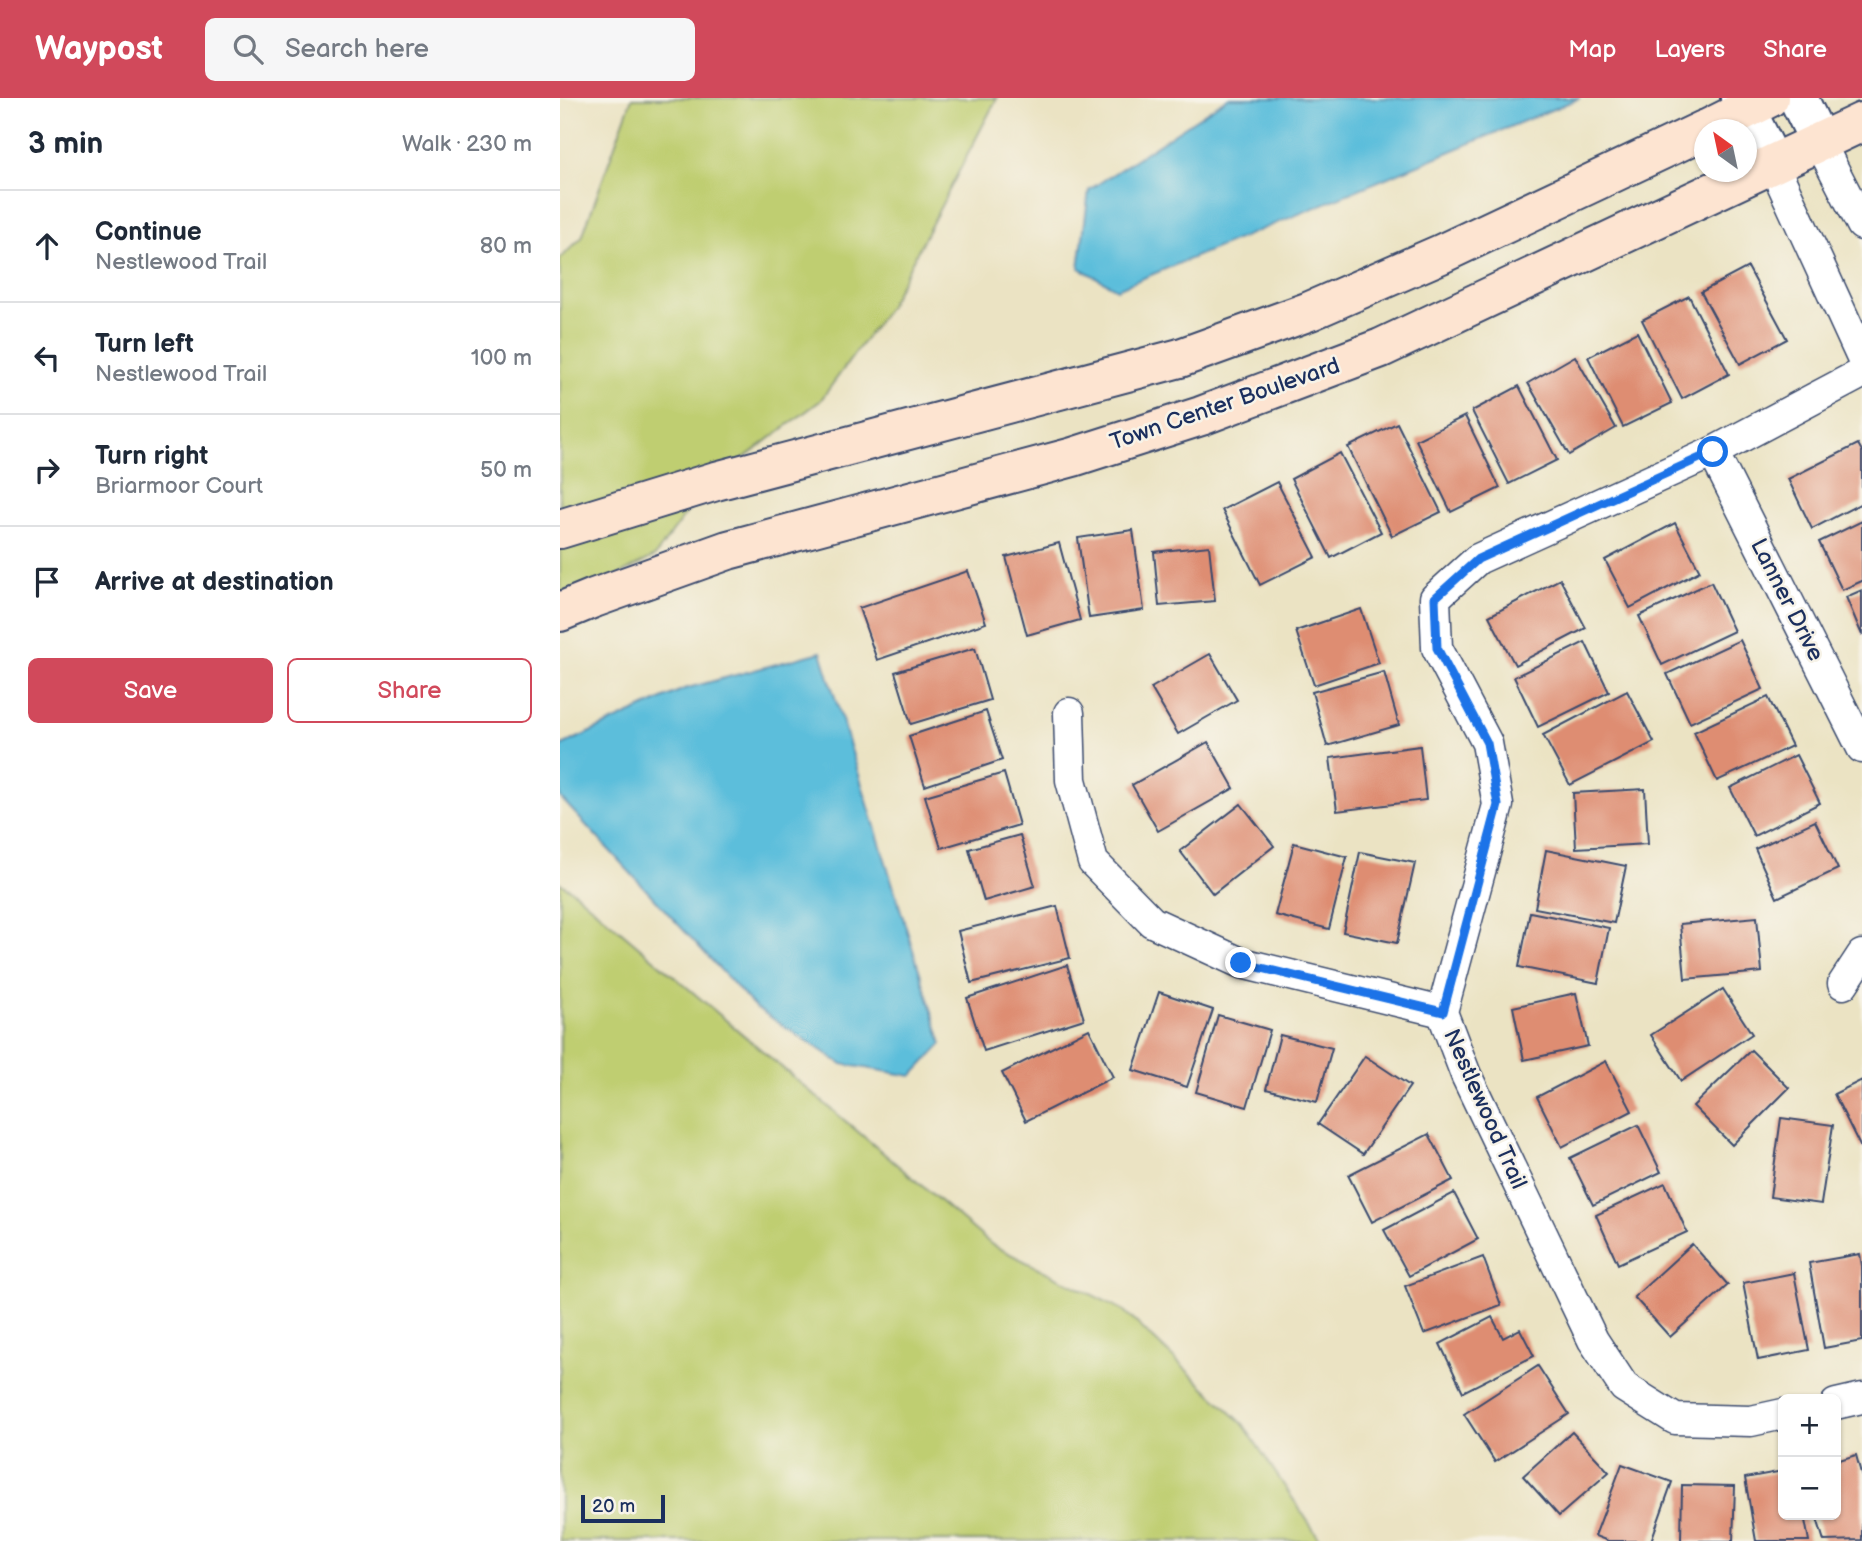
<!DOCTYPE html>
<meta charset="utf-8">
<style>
:root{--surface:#fff;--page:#f6f6f7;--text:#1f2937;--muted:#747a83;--line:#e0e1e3;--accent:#d1495b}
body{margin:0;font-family:"Balsamiq Sans",sans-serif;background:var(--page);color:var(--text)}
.controls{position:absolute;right:21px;bottom:21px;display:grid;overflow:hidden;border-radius:10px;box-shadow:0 2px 5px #0004}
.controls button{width:63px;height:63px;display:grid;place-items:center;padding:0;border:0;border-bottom:2px solid var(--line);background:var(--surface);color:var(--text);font:35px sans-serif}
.compass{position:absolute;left:1134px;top:21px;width:63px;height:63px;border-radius:50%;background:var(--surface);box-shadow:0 2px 5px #0004;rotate:327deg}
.scale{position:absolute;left:21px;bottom:18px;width:84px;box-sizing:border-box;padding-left:7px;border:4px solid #1b2f5e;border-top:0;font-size:19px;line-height:24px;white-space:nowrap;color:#1b2f5e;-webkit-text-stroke:5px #f7f3e8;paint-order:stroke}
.stop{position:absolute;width:21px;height:21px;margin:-16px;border:5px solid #1a73e8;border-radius:50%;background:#fff}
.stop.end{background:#1a73e8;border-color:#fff;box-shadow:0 2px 7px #0008}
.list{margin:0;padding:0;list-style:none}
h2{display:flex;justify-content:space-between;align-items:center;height:91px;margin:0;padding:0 28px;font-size:30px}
h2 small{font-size:23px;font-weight:400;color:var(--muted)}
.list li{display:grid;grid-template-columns:46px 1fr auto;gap:21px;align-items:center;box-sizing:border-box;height:112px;padding:0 28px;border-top:2px solid var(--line)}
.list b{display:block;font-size:26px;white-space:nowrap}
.list p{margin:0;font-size:23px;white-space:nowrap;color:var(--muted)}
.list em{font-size:23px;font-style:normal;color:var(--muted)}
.actions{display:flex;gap:14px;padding:21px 28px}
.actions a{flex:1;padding:16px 0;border:2px solid var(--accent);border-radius:10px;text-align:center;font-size:24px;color:var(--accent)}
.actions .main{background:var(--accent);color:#fff}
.icon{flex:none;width:38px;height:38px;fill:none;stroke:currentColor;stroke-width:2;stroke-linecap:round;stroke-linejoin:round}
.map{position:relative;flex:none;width:1302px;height:1443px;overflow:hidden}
header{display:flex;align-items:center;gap:42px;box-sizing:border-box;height:98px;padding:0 35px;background:var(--accent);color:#fff}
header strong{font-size:33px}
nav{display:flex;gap:38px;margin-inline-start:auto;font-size:24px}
.search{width:490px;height:63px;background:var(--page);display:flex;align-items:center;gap:18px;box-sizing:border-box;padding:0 24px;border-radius:10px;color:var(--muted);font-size:26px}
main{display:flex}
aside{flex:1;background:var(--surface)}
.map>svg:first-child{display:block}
.green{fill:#bfce71;stroke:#6d7e68;stroke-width:2}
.water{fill:#5cbedb;stroke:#3c769c;stroke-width:2}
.building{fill:#de8d72}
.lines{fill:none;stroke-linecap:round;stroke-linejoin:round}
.minor-casing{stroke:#3a4a6d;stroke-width:33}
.tertiary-casing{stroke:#3a4a6d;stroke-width:42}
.secondary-casing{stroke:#3a4a6d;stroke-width:42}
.minor{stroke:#fff;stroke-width:30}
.tertiary{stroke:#fff;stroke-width:38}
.secondary{stroke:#fde4d1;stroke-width:38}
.route{stroke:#1a73e8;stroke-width:9}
.labels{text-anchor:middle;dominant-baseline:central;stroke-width:5;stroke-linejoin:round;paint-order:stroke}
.street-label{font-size:23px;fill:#1b2f5e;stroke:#f7f3e8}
</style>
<header>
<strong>Waypost</strong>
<div class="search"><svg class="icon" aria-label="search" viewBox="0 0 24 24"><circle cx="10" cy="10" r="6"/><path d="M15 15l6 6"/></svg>Search here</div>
<nav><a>Map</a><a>Layers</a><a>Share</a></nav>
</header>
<main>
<aside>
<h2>3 min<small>Walk · 230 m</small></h2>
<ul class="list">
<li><svg class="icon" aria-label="ahead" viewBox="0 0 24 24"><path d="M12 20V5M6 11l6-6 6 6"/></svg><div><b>Continue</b><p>Nestlewood Trail</p></div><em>80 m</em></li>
<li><svg class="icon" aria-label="left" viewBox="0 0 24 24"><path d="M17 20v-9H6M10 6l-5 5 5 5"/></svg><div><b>Turn left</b><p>Nestlewood Trail</p></div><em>100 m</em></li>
<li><svg class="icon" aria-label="right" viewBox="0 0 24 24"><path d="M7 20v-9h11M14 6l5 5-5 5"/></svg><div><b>Turn right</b><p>Briarmoor Court</p></div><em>50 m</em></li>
<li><svg class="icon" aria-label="arrive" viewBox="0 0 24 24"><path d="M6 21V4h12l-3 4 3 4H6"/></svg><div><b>Arrive at destination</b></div></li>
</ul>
<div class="actions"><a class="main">Save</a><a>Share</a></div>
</aside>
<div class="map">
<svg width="1302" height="1443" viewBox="0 0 1302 1443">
<rect width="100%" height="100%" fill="#f7f3e8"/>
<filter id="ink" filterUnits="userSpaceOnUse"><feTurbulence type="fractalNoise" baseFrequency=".0143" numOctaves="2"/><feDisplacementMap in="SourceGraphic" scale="14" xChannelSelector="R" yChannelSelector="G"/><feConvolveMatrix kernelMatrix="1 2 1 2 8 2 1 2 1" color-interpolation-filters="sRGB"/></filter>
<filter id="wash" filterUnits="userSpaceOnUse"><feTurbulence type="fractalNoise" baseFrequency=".00686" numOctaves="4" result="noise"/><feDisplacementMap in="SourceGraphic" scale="28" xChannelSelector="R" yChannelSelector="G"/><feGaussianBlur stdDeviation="1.57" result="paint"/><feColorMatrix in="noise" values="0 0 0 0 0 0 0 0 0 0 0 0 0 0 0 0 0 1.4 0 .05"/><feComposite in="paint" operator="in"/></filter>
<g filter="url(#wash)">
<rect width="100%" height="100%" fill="#ebe3c3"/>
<g class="green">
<polygon points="72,0 437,0 328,210 260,303 145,389 95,458 0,508 0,161 22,139"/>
<polygon points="0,785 13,793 432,1147 563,1212 683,1326 761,1443 0,1443"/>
</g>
<g class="water">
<polygon points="668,0 1020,0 557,191 519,170 529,92"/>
<polygon points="261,554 382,946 352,978 282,966 195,909 0,699 0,648 124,591"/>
</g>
<g id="blocks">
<g class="building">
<polygon points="1188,169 1227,241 1180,266 1141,194"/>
<polygon points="1129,198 1169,276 1122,301 1082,222"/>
<polygon points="1077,234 1112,305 1063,329 1028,259"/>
<polygon points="1015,258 1056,330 1009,357 968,285"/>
<polygon points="959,288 997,362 949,386 912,313"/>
<polygon points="905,318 940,390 891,414 856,342"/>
<polygon points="837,325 881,414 832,438 788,349"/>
<polygon points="1298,346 1302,353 1302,405 1252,431 1228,381"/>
<polygon points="780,355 821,434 771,460 731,381"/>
<polygon points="717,384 756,459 700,487 662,412"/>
<polygon points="1302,423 1302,483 1282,492 1259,444"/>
<polygon points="1115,425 1140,473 1070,510 1045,462"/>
<polygon points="573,432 584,512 529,520 518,440"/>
<polygon points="499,445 520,522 467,537 446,459"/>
<polygon points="649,448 655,503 599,508 594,454"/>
<polygon points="408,473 426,525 317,562 299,510"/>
<polygon points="1000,481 1026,530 955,567 929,518"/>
<polygon points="1151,484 1174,533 1102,567 1079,518"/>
<polygon points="1302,492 1302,537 1286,499"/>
<polygon points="801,511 819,565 754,587 736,533"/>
<polygon points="1180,542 1203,591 1130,625 1107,576"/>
<polygon points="1025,544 1049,594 978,629 954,579"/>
<polygon points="415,550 430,602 351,626 335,574"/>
<polygon points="650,556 677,602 618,636 591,590"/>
<polygon points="824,574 839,627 767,648 752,594"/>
<polygon points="1067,593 1094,644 1010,687 983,637"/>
<polygon points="1208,599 1232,648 1157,683 1134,634"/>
<polygon points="426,613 442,662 365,688 349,638"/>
<polygon points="648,644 674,690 598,733 572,687"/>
<polygon points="860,648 866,702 777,713 770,660"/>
<polygon points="1236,657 1260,705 1194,738 1170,690"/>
<polygon points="444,675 459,727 381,750 365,698"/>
<polygon points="1085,691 1088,746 1016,750 1013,695"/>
<polygon points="681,706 714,748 653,796 620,753"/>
<polygon points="1255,723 1278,771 1217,800 1195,751"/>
<polygon points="460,737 475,788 424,803 409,751"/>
<polygon points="734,745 787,759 769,831 715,817"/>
<polygon points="986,752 1066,768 1054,825 975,810"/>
<polygon points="800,754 855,765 837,845 783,834"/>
<polygon points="497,808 510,860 411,885 398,833"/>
<polygon points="970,814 1049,830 1038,885 959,869"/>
<polygon points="1197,819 1202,874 1125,881 1120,826"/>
<polygon points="507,867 524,921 424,953 407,900"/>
<polygon points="1163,891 1192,936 1121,983 1091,937"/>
<polygon points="599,894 653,912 627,989 573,972"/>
<polygon points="1016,895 1028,948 964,962 953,909"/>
<polygon points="658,917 710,932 687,1009 636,994"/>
<polygon points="529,931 553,979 466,1023 442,975"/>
<polygon points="720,937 772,950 757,1004 706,991"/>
<polygon points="1191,952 1229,990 1172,1047 1133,1008"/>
<polygon points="805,958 850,988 803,1056 758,1026"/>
<polygon points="1046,963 1072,1013 1002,1049 977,999"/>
<polygon points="1302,982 1302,1052 1274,996"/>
<polygon points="1221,1020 1273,1027 1261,1106 1210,1099"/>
<polygon points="1078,1027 1101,1074 1033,1107 1010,1060"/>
<polygon points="869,1036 893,1082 812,1124 788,1077"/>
<polygon points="1105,1085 1127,1134 1058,1166 1036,1117"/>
<polygon points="894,1095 918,1141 849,1178 824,1132"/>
<polygon points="1132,1146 1168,1187 1110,1239 1074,1199"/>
<polygon points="1300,1156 1302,1168 1302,1243 1264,1250 1249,1165"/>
<polygon points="923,1159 941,1207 864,1236 845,1188"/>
<polygon points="1234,1175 1249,1252 1198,1262 1183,1185"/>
<polygon points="932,1219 943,1240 960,1231 974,1258 903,1294 880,1246"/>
<polygon points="978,1268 1009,1316 935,1364 904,1316"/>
<polygon points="1012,1334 1049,1374 999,1418 963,1378"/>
<polygon points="1296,1357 1302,1379 1302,1442 1264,1443 1256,1417 1276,1417 1276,1363"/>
<polygon points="1062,1366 1112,1384 1091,1443 1048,1443 1035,1438"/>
<polygon points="1223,1373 1223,1417 1244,1417 1249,1443 1196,1443 1185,1380"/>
<polygon points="1122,1387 1175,1388 1173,1443 1121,1443"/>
</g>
</g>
</g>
<g filter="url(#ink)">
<use href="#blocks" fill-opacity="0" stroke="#3a4a6d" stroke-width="2"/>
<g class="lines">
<defs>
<g id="minor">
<polyline points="1260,45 1302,127"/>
<polyline points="1213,66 1302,260"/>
<polyline points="1153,354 1302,650"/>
<polyline points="509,615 511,682 533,764 592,824 681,865 882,914"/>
<polyline points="1283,886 1302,857"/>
<polyline points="1276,1306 1302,1300"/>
<polyline points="1223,1316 1191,1323 1115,1321 1064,1289 1033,1242 906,977 882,914 938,707 927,645 877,550 875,500 918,461 1153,354 1302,275"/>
</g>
<g id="tertiary">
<polyline points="1180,0 1213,66"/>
<polyline points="1238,0 1260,45"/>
</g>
<g id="secondary">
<polyline points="1145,32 1209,0"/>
<polyline points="0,431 156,383 620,260 750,213 881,156 1144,32"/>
<polyline points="0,514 34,500 168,452 513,359 641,318 821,250 1302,24"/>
</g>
</defs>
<use href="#minor" class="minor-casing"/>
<use href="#tertiary" class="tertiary-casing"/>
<use href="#secondary" class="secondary-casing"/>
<use href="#minor" class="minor"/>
<use href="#tertiary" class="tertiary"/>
<use href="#secondary" class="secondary"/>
</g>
</g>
<g class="lines" filter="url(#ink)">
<polyline class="route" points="681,865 883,914 938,707 927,645 877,550 875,500 918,461 1153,354"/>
</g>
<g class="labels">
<g class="street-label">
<text transform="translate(665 306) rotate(-19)">Town Center Boulevard</text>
<text transform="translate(1227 502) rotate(63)">Lanner Drive</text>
<text transform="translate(925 1011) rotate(66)">Nestlewood Trail</text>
</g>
</g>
</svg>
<div class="controls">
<button>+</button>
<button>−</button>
</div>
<svg class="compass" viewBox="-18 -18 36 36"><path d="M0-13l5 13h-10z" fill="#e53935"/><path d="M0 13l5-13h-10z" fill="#747a83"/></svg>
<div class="scale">20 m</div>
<div class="stop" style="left:1153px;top:354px"></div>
<div class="stop end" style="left:681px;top:865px"></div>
</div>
</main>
